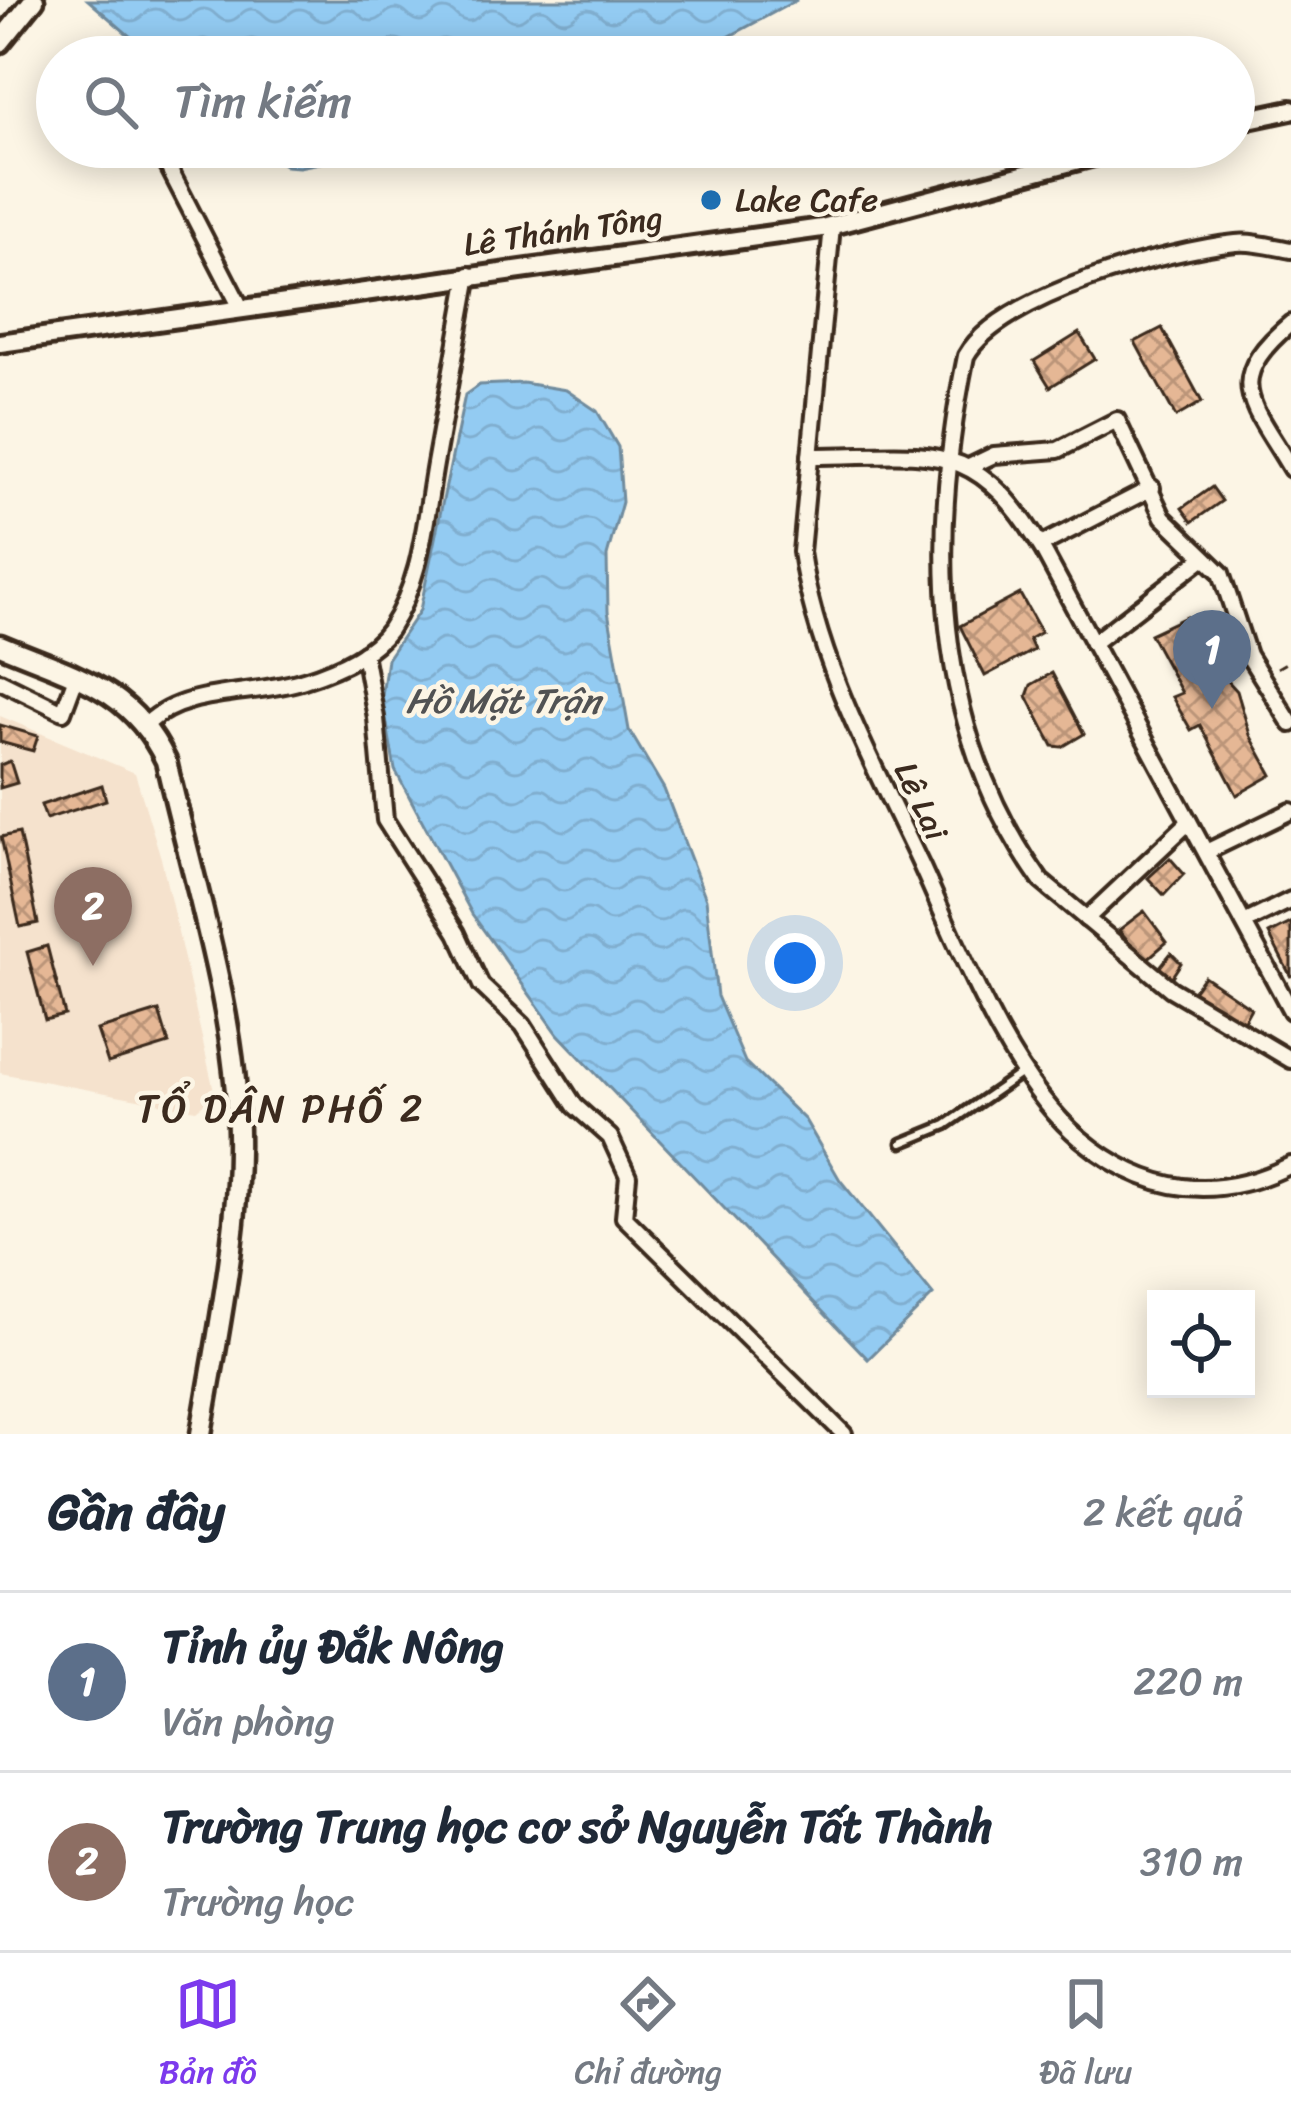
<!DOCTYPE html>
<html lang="vi">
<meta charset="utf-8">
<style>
:root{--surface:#fff;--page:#f2f2f3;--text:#1f2937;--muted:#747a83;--line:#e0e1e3;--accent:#7c3aed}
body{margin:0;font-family:Sriracha,sans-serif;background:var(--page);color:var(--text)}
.controls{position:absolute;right:36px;bottom:36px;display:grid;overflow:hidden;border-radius:0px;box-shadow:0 6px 30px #0003}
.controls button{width:108px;height:108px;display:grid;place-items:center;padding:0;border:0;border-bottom:3px solid var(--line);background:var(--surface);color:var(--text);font:60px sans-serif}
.you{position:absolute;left:795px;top:963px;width:42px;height:42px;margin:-30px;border:9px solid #fff;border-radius:50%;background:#1a73e8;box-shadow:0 0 0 18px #1a73e833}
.badge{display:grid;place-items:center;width:78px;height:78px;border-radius:50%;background:var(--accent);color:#fff;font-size:39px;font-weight:700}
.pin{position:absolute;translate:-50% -99px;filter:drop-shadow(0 3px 6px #0008)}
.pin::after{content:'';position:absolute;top:63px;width:42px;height:36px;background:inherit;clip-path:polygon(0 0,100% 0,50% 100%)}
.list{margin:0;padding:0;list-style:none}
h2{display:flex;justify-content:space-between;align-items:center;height:156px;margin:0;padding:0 48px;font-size:51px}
h2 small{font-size:39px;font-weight:400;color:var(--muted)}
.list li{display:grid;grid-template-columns:78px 1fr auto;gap:36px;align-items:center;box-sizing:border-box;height:180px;padding:0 48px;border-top:3px solid var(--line)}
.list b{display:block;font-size:45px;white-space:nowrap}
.list p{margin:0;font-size:39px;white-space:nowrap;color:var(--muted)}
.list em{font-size:39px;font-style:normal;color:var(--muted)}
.icon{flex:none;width:66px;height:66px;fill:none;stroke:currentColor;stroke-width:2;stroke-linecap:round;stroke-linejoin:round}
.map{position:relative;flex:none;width:1291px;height:1434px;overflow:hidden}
.search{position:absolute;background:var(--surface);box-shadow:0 6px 30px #0003;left:36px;right:36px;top:36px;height:132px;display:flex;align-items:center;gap:30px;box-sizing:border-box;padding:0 42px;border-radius:66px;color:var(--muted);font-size:45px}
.sheet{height:516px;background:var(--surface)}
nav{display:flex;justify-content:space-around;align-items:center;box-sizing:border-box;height:168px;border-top:3px solid var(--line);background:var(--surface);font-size:33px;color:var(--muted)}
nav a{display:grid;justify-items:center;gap:6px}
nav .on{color:var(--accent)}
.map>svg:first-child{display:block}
.built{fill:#f5e2cd}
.water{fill:url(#water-waves);stroke:#708b9d;stroke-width:3}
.building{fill:url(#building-cross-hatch);stroke:#3b2a1e;stroke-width:3}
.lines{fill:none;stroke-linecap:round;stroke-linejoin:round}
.service-casing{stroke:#3b2a1e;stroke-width:15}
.minor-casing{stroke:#3b2a1e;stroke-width:22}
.tertiary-casing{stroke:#3b2a1e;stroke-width:26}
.secondary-casing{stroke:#3b2a1e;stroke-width:27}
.path{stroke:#3b2a1e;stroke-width:3;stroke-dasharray:9 9;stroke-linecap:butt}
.service{stroke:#fcf5e5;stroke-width:6}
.minor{stroke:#fcf5e5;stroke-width:14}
.tertiary{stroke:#fcf5e5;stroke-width:16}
.secondary{stroke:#fcf5e5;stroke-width:18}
.poi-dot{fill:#1f6fb2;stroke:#fcf5e5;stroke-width:4.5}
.labels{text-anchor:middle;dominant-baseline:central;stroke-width:9;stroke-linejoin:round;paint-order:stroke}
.poi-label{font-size:33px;fill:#3b2a1e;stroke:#fcf5e5;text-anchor:start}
.street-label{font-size:33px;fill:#3b2a1e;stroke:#fcf5e5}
.water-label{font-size:36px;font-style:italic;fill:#515253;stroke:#fcf5e5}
.quarter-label{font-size:39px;letter-spacing:3px;fill:#3b2a1e;stroke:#fcf5e5}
</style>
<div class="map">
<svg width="1291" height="1434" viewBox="0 0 1291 1434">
<defs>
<pattern id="water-waves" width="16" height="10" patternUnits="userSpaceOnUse" patternTransform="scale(3)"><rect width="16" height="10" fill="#93cbf2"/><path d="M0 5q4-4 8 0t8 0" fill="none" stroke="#80aecf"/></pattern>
<pattern id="building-cross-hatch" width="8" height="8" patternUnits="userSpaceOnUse" patternTransform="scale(3)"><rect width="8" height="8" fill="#e5b795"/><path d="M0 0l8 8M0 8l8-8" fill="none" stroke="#bb9579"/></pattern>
</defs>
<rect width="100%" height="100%" fill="#fcf5e5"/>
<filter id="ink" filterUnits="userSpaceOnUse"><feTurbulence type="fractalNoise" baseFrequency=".00833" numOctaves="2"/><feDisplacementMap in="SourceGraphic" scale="24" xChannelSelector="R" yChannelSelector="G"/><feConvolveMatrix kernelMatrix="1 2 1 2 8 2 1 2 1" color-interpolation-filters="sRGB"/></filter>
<g filter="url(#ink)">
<polygon class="built" points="0,716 135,773 161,858 215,1095 196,1110 0,1073"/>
<g class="water">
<polygon points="88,0 797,0 691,57 154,57"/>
<polygon points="259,147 402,147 299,167 286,166"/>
<polygon points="523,383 566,390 597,411 618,447 622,502 607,556 608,611 629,730 664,789 706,899 717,996 745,1062 805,1120 840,1180 933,1295 868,1359 558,1034 472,914 395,770 382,696 387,659 420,610 465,395 479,385"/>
</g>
<g class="building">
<polygon points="1162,328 1202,402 1176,417 1135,342"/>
<polygon points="1079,333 1095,359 1050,387 1034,361"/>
<polygon points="1212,487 1222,501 1192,522 1182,508"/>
<polygon points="1020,594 1041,632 1029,639 1034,650 985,676 960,626"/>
<polygon points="1186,617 1208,659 1237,691 1250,735 1272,775 1237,795 1200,725 1191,730 1172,697 1182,693 1150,634"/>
<polygon points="1052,673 1084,734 1062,747 1053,746 1027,696 1031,685"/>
<polygon points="0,725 38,736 33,751 0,742"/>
<polygon points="10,761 17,783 0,788 0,765"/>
<polygon points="102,785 106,800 46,819 41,805"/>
<polygon points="19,833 38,923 20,927 1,837"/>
<polygon points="1170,858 1184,874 1164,895 1148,878"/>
<polygon points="1144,911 1167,942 1145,961 1119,930"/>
<polygon points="1291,923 1291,977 1269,934"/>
<polygon points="47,946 65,1015 45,1020 27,952"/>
<polygon points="1171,953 1181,963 1171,978 1159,968"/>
<polygon points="1204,976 1251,1008 1241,1026 1191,994"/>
<polygon points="159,1011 169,1044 108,1063 97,1030"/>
</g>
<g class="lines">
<defs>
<polyline id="service" points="902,1143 946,1125 1023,1072"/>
<g id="minor">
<polyline points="158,147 241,308"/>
<path d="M832,226L801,552C817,663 874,765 921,865C959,948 1010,1081 1081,1139C1147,1194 1216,1203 1291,1165"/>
<path d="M1291,250C1274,247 1253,241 1236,243C1169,250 1000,295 966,356C929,536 930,726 1041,881L1171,989L1291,1060"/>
<path d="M1291,323C1221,382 1252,402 1291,469"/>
<path d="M810,456C931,456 973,434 1043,550L1291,1011"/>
<polyline points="969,467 994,455 1058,450 1117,420 1163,517 1221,573 1248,655 1291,724"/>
<polyline points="1041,545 1152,488"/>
<polyline points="1093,643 1203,558"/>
<polyline points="364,653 376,718 385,820 457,933 481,985 523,1025 575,1106 610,1137 628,1176 624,1217 844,1434"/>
<polyline points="0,681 63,712 76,677"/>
<path d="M148,723C185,687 257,696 304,680C333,671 371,655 389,630C422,581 425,521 435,464C446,401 458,338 469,275"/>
<polyline points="1206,852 1291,811"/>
<polyline points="1086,919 1189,822"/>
<polyline points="1244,923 1291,900"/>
</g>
<g id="tertiary">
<polyline points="1234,122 1291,110"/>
<polyline points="0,343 822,228 1128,147"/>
</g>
<g id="secondary">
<polyline points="0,42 34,0"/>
<path d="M0,645C71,675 131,687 166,761C192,877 237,1015 238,1132C240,1233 217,1335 201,1434"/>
</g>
</defs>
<use href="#service" class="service-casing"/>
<use href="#minor" class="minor-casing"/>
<use href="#tertiary" class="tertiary-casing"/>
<use href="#secondary" class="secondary-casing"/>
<polyline class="path" points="1277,668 1291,660"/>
<use href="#service" class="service"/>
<use href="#minor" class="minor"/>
<use href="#tertiary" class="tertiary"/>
<use href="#secondary" class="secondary"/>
</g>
</g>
<circle class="poi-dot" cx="711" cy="200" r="12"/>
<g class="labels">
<g class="poi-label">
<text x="735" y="200">Lake Cafe</text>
</g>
<g class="street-label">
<text transform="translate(563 231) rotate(-8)">Lê Thánh Tông</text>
<text transform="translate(921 801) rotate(65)">Lê Lai</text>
</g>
<g class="water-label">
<text x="503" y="701">Hồ Mặt Trận</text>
</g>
<g class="quarter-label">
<text x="281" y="1108">TỔ DÂN PHỐ 2</text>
</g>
</g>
</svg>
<div class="controls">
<button><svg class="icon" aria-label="locate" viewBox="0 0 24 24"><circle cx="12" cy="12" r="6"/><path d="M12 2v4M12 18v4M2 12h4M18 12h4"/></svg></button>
</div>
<div class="you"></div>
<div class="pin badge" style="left:1212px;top:709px;background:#5c6f8a">1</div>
<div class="pin badge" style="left:93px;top:966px;background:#8d6e63">2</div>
<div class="search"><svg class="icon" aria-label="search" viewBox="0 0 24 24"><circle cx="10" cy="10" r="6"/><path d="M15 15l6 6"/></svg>Tìm kiếm</div>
</div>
<section class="sheet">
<h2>Gần đây<small>2 kết quả</small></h2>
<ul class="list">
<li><span class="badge" style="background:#5c6f8a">1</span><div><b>Tỉnh ủy Đắk Nông</b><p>Văn phòng</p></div><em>220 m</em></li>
<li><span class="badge" style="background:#8d6e63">2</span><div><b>Trường Trung học cơ sở Nguyễn Tất Thành</b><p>Trường học</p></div><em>310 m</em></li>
</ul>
</section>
<nav>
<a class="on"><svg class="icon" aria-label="map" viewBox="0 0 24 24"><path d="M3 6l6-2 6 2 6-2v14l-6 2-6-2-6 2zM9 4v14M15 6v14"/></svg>Bản đồ</a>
<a><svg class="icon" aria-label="directions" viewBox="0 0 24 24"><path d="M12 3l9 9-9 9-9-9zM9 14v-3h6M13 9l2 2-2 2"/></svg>Chỉ đường</a>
<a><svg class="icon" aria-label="saved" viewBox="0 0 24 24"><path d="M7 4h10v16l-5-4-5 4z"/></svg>Đã lưu</a>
</nav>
